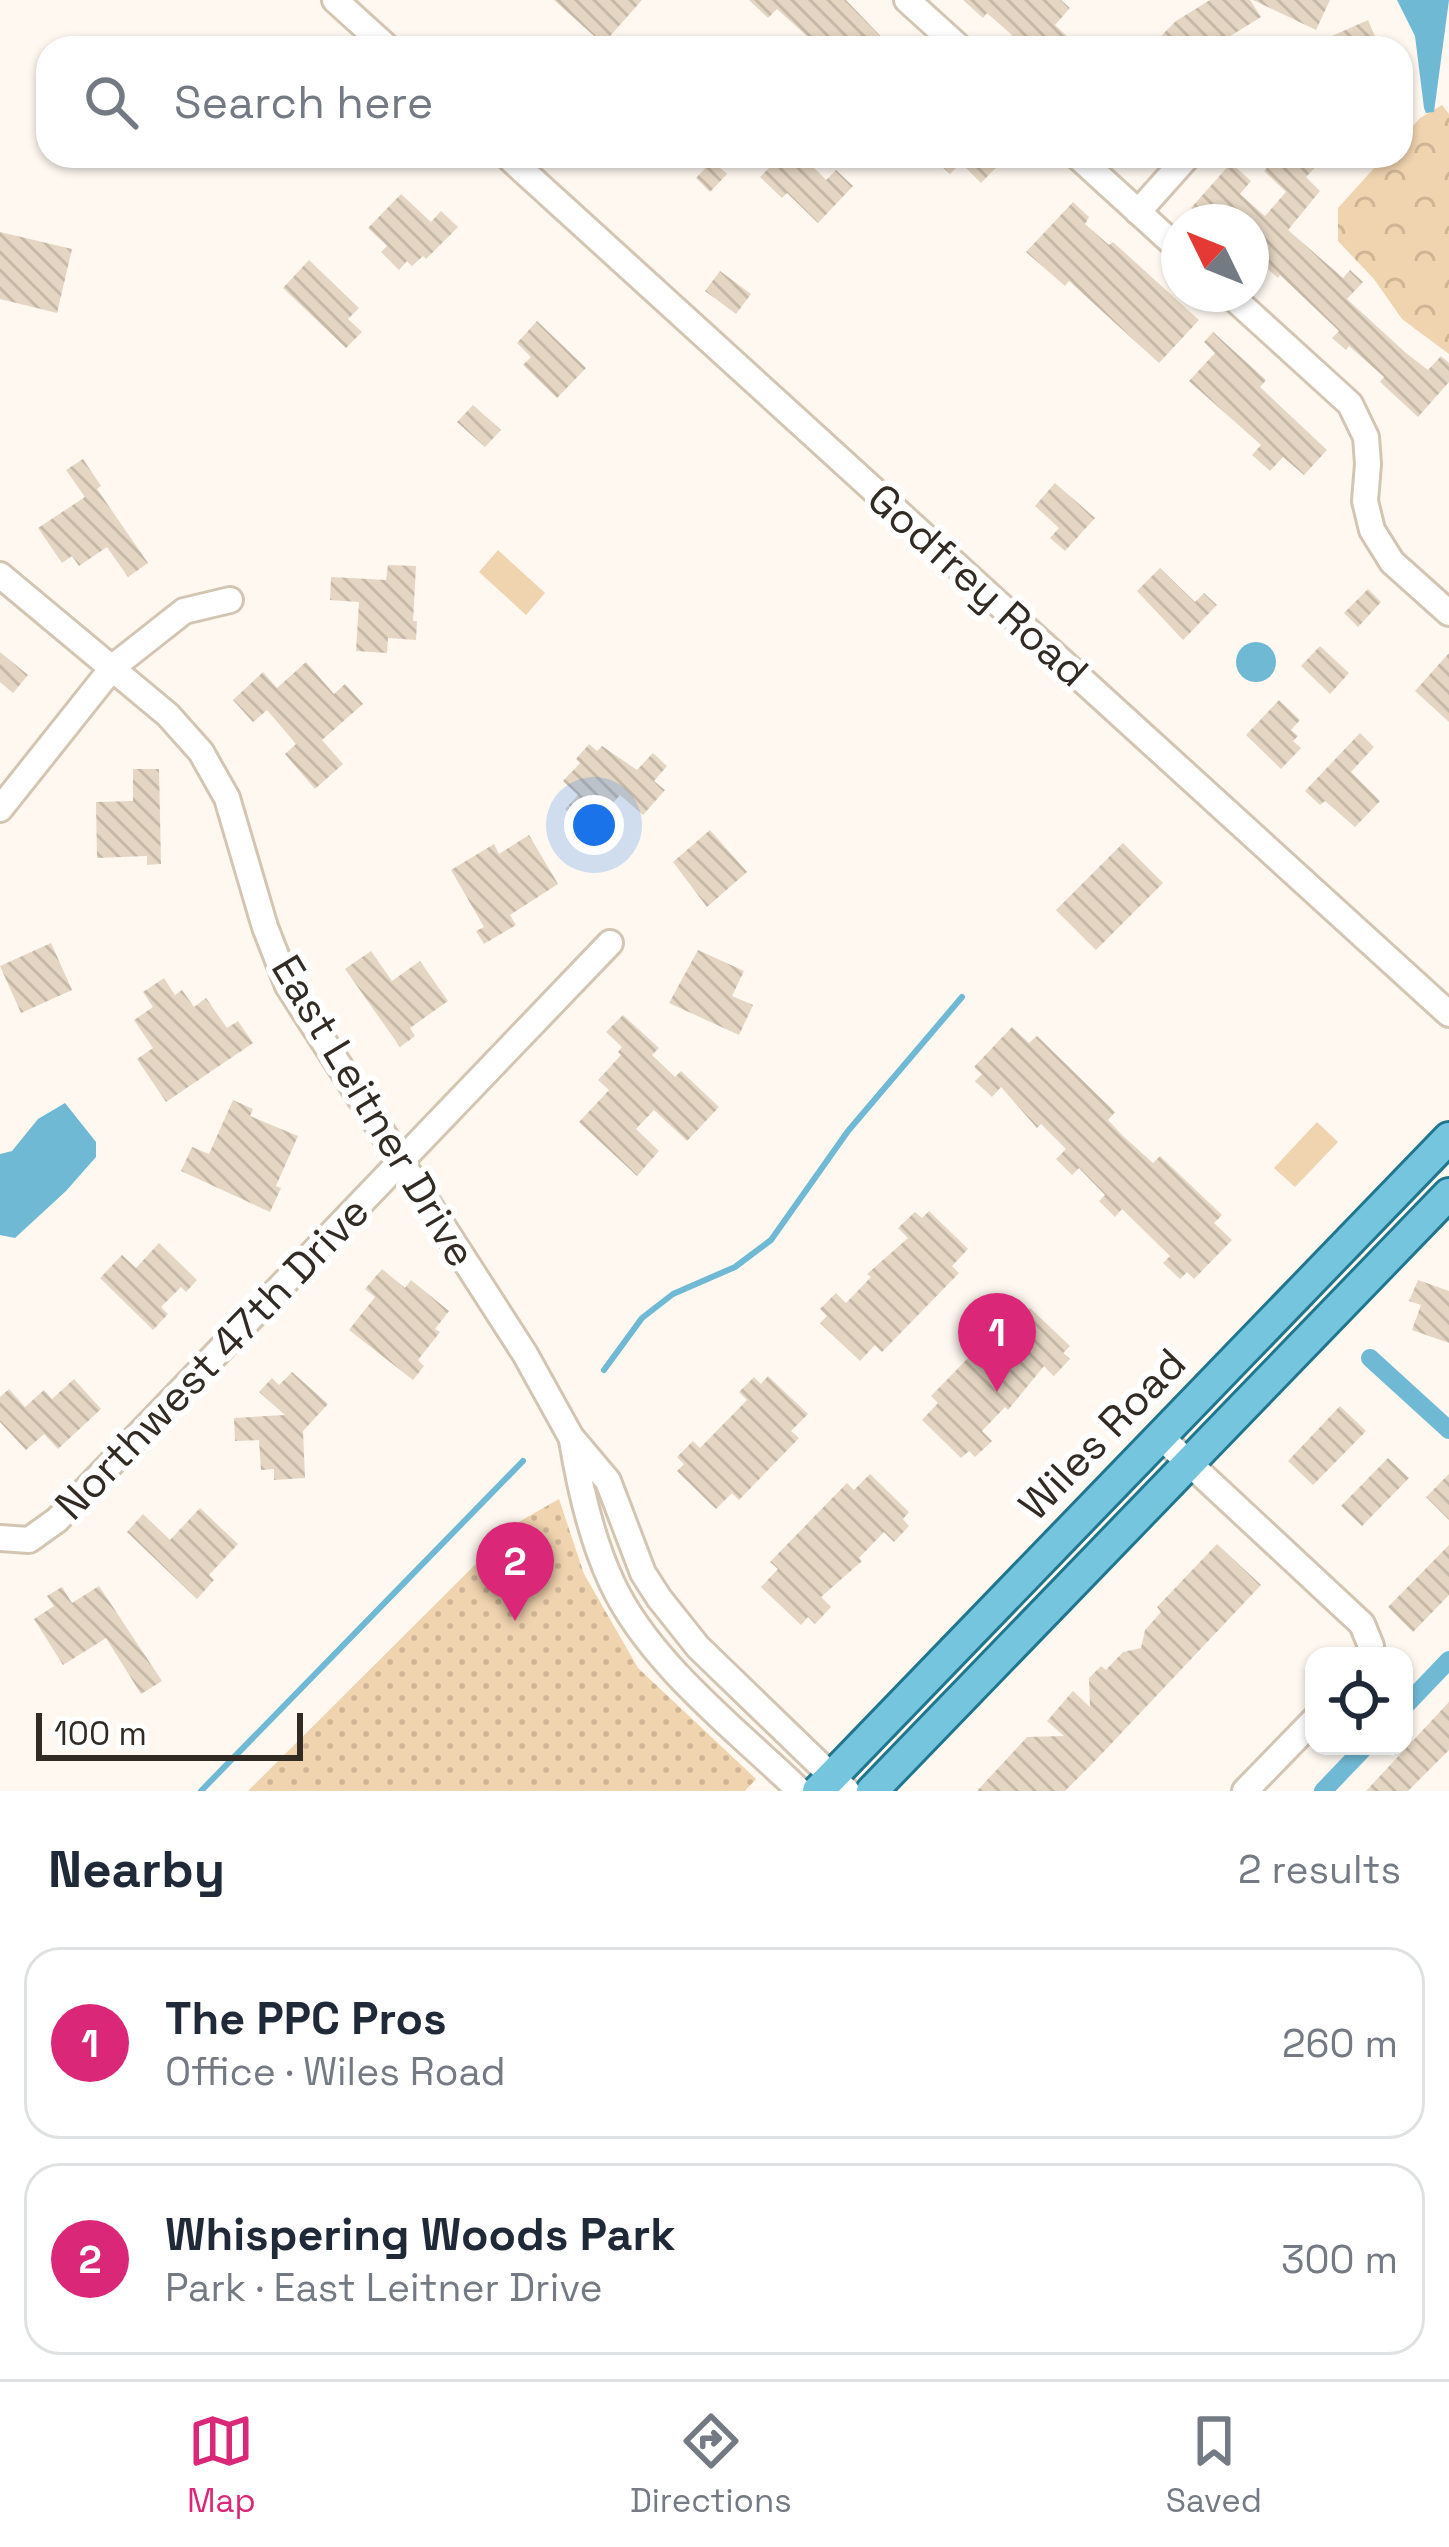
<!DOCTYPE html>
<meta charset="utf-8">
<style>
:root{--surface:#fff;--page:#f6f6f7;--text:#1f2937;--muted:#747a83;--line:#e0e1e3;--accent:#db2777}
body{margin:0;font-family:"Space Grotesk",sans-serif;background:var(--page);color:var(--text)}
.controls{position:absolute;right:36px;bottom:36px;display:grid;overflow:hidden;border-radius:24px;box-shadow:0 3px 9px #0004}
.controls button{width:108px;height:108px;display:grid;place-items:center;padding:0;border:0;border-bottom:3px solid var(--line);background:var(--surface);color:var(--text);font:60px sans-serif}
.compass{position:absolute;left:1161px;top:204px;width:108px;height:108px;border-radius:50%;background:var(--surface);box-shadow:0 3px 9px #0004;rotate:313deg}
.scale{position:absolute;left:36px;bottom:30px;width:267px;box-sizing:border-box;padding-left:12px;border:6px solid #312b24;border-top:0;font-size:33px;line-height:42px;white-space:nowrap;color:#312b24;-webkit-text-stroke:9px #fff;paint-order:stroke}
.you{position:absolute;left:594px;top:825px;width:42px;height:42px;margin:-30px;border:9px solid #fff;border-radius:50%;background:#1a73e8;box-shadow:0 0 0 18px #1a73e833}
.badge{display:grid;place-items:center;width:78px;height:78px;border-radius:50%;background:var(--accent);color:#fff;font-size:39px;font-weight:700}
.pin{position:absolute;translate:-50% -99px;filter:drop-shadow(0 3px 6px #0008)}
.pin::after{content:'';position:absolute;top:63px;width:42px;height:36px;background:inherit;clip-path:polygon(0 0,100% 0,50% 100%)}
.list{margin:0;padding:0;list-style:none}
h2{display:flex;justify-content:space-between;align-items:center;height:156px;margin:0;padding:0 48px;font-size:51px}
h2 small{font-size:39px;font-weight:400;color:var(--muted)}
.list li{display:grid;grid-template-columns:78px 1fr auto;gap:36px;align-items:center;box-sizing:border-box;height:192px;margin:0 24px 24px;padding:0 24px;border:3px solid var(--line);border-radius:36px}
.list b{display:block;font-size:45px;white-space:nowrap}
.list p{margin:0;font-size:39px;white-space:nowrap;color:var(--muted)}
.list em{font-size:39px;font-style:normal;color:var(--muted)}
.icon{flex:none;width:66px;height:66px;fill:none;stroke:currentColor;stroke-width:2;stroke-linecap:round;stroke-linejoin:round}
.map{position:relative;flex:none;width:1449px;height:1791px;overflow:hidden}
.search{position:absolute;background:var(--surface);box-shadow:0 3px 9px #0004;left:36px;right:36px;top:36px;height:132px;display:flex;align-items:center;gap:30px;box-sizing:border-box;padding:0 42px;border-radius:36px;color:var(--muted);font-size:45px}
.sheet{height:588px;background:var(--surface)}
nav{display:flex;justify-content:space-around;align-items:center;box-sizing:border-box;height:168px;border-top:3px solid var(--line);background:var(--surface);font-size:33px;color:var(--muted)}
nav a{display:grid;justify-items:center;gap:6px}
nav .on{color:var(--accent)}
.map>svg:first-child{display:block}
.green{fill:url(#green-dots)}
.forest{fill:url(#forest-crowns)}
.pitch{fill:#f0d3af}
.water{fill:#70b9d4}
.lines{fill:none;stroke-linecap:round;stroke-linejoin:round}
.stream{stroke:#70b9d4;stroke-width:6}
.canal{stroke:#70b9d4;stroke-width:18}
.building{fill:url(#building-back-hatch)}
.minor-casing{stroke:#d4c5b3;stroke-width:30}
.major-casing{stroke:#20768d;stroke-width:36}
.minor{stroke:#fff;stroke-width:24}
.major{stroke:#74c5dd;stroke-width:30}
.labels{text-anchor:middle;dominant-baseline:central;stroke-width:12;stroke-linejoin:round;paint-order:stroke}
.street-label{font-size:42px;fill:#312b24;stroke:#fff}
</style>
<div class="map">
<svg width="1449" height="1791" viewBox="0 0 1449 1791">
<defs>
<pattern id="green-dots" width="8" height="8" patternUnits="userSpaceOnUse" patternTransform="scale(3)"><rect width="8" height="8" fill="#f0d3af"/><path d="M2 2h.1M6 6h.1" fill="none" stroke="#ceb596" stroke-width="1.8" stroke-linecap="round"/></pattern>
<pattern id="forest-crowns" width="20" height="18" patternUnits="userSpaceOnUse" patternTransform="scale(3)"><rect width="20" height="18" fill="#f0d3af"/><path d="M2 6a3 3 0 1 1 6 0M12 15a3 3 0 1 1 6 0" fill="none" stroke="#ceb596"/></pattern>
<pattern id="building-back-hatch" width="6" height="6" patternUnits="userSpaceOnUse" patternTransform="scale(3)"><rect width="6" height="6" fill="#e5d6c3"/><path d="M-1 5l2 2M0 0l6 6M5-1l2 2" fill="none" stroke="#c5b8a7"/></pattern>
</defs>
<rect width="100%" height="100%" fill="#fef8f0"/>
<polygon class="green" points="559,1499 584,1574 638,1668 756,1779 745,1791 248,1791 517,1523"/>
<polygon class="forest" points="1442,105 1449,114 1449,354 1402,319 1374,279 1338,241 1338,208 1385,156 1401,156 1401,139 1420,118"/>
<g class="pitch">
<polygon points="498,550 545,593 526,615 479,572"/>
<polygon points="1317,1122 1338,1142 1295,1187 1274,1168"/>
</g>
<g class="water">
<polygon points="1397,0 1449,0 1434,112 1426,113 1424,108 1415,36"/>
<circle cx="1256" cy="662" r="20"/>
<polygon points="65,1103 96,1142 96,1157 66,1191 15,1238 0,1235 0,1154 12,1151 38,1119"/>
</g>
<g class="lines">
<g class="stream">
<polyline points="604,1370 642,1318 673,1294 735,1267 771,1240 848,1131 962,997"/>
<polyline points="201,1791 523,1461"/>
</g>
<g class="canal">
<polyline points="1370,1358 1449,1430"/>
<polyline points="1404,1707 1449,1660"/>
<polyline points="1323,1791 1366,1746"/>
</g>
</g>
<g class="building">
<polygon points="554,0 642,0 603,44"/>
<polygon points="749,0 846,0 892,48 813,48 806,41 809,38 777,9 768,18"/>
<polygon points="963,0 1061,0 1070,8 1055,25 1080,48 1018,48 1009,39 1012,35 987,13 983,18"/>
<polygon points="1210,0 1250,0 1261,17 1211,48 1168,48 1158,39 1176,21"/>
<polygon points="1253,0 1330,0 1316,30"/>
<polygon points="1368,20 1380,48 1305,48"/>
<polygon points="781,156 794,156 806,168 810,164 826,180 836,170 853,186 818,223 787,193 782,198 760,177"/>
<polygon points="949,156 1007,156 981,183 961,163 950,174 940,165"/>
<polygon points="1278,156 1326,156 1306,177 1320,191 1288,230 1343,278 1350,270 1363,282 1347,299 1406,353 1428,370 1441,356 1449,363 1449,382 1418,417 1380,382 1384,377 1349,346 1346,350 1332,338 1339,331 1280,275 1278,278 1251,254 1251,222 1208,222 1191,208 1231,163 1251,181 1240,194 1265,216 1286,192 1264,171"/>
<polygon points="712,161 727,174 710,192 696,178"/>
<polygon points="401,194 431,222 441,211 458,227 426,259 423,256 412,266 407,261 399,270 381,252 387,246 368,228"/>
<polygon points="1073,202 1089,217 1085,224 1109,245 1113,242 1199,320 1159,363 1069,281 1065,286 1026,252"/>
<polygon points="0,232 72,249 57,313 0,299"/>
<polygon points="309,260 359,308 348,319 362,332 346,348 283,288"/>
<polygon points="720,271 751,294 736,314 705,291"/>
<polygon points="537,321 586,368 557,398 523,365 531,357 517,343"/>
<polygon points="1213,332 1266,380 1260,387 1327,450 1304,475 1283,457 1270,471 1252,455 1261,445 1189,381 1215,353 1204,342"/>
<polygon points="473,405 501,430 485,447 457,422"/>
<polygon points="83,459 101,486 97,489 148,563 128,577 107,547 79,566 72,556 62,563 38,528 85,497 66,470"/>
<polygon points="1055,483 1095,518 1065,551 1050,538 1059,528 1035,506"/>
<polygon points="388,565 416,566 413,621 417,621 416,640 388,638 387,653 356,651 359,602 330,600 331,577 386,580"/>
<polygon points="1160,568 1195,602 1204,593 1217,605 1183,640 1137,591"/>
<polygon points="1368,589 1381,602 1358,627 1344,613"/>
<polygon points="1320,646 1349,673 1330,694 1301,666"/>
<polygon points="0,652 28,675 13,693 0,682"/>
<polygon points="1449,653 1449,722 1415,691"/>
<polygon points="306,662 334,694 345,684 363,704 322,740 343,764 315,789 285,754 296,744 267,710 253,722 233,700 263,672 277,688"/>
<polygon points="1279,700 1300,720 1291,730 1298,736 1293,741 1301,748 1281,769 1246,735"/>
<polygon points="1360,733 1374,747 1351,772 1380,801 1355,827 1325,801 1320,805 1305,791"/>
<polygon points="589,744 597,751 602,746 637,770 653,753 667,766 654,781 665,790 643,815 620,795 589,830 565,809 578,795 563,781 580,763 576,759"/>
<polygon points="133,769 159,769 161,864 147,865 147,856 97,858 96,802 133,801"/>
<polygon points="710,830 747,872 707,907 673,862"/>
<polygon points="529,835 558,884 510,915 516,925 484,944 476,931 484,927 451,870 494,844 499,854"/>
<polygon points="1123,843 1163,883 1096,950 1056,910"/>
<polygon points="51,943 72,990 21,1013 0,966"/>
<polygon points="698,950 744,971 732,996 753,1005 739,1035 669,1003"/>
<polygon points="371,951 392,981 420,961 448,1001 410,1028 415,1036 400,1047 345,969"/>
<polygon points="164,978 175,995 182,990 194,1007 206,998 227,1028 238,1021 253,1043 166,1102 137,1059 153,1048 134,1020 153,1007 143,992"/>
<polygon points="623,1015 659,1048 652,1055 675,1077 681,1071 719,1107 687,1141 654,1110 636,1129 659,1151 637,1176 579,1122 609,1090 598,1080 621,1055 618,1052 622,1047 606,1032"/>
<polygon points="1012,1027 1029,1043 1037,1036 1115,1112 1108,1120 1123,1136 1153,1163 1160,1156 1222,1215 1214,1223 1232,1240 1194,1279 1187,1272 1180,1279 1163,1263 1170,1256 1122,1209 1115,1217 1099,1201 1105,1195 1079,1168 1072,1175 1056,1159 1066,1149 1041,1124 1037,1128 1001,1087 992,1097 975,1081 982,1074 974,1067"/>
<polygon points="233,1100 253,1109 250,1116 298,1136 276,1186 281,1188 270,1212 181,1171 192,1147 209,1154"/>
<polygon points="929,1211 968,1249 952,1266 959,1273 882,1352 875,1345 860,1361 820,1323 827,1316 820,1309 836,1293 846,1303 871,1277 867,1274 908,1238 898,1228 915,1212 922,1218"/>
<polygon points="159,1243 197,1280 186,1292 181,1287 161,1307 168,1314 153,1330 100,1278 122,1255 136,1268"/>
<polygon points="382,1269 405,1288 411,1280 449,1311 435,1329 440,1332 418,1360 424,1366 413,1380 349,1330 375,1297 365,1289"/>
<polygon points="1418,1280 1449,1291 1449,1343 1412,1330 1421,1305 1409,1301"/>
<polygon points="1030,1308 1070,1346 1063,1353 1070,1359 1054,1376 1044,1366 1008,1410 1005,1407 982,1431 992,1441 975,1457 969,1451 961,1458 922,1420 938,1403 931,1396 1008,1317 1015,1324"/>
<polygon points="292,1372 328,1404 303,1431 305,1478 274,1480 274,1469 261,1470 259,1440 235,1441 234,1418 285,1415 259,1392 272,1378 279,1385"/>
<polygon points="768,1376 808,1414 791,1431 799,1438 739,1500 732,1493 716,1509 677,1471 684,1464 677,1457 693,1441 700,1448 747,1400 739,1392 754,1377 761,1384"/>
<polygon points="74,1379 101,1409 58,1449 44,1434 26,1450 0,1422 0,1397 9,1389 25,1407 44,1390 52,1399"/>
<polygon points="1340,1406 1366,1431 1313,1485 1288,1461"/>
<polygon points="1388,1458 1409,1478 1362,1526 1341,1506"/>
<polygon points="870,1474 909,1512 903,1519 909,1526 894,1542 884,1532 859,1558 862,1561 821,1597 831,1607 815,1624 808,1617 801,1625 761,1587 778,1569 770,1562 847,1483 854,1490"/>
<polygon points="1449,1474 1449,1520 1426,1497"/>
<polygon points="200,1508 238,1544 209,1575 214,1580 197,1599 127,1532 143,1514 170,1540"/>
<polygon points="1217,1544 1261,1585 1093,1763 1065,1791 977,1791 1027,1737 1064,1736 1047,1721 1073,1691 1090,1707 1089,1678 1101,1666 1106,1670 1123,1652 1141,1648 1145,1630 1161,1612 1157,1607"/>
<polygon points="1449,1545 1449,1595 1413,1632 1388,1607"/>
<polygon points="99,1586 162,1681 141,1694 106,1638 63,1665 34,1619 54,1606 47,1596 62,1587 72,1603"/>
<polygon points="1449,1702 1449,1750 1408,1791 1366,1791"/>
</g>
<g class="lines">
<defs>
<g id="minor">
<polyline points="335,0 388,48"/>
<polyline points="907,0 960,48"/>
<polyline points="507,156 1449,1014"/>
<polyline points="1077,156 1179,249"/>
<polyline points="1138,212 1188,156"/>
<polyline points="1229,294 1350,404 1366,437 1368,464 1365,501 1372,530 1392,562 1449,613"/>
<polyline points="0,575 168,715 201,752 227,798 265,927 288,986 525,1354 571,1437 608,1481 643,1573 659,1598 698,1647 847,1791"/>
<polyline points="0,809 113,667 184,611 230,600"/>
<polyline points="1159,1435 1362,1624 1371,1646 1370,1656"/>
<path d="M572,1440C580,1489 591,1538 612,1583C649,1663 738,1731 800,1791"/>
<polyline points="0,1538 29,1540 57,1520 610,943"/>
<polyline points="1245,1791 1314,1720"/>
</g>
<g id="major">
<polyline points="818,1791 1449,1138"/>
<polyline points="872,1791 1449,1194"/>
</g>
</defs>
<use href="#minor" class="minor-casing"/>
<use href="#major" class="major-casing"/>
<use href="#minor" class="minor"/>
<use href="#major" class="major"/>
</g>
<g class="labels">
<g class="street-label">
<text transform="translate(978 585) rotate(42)">Godfrey Road</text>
<text transform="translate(374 1111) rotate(59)">East Leitner Drive</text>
<text transform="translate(212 1358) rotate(-46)">Northwest 47th Drive</text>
<text transform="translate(1102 1434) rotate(-46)">Wiles Road</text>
</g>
</g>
</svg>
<div class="controls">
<button><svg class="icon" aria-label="locate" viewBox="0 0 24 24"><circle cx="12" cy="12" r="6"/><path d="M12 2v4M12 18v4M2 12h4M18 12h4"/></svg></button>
</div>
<svg class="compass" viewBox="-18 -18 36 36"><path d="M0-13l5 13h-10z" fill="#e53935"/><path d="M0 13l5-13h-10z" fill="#747a83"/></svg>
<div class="scale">100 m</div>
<div class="you"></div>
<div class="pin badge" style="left:997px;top:1392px">1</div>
<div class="pin badge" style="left:515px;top:1621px">2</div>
<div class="search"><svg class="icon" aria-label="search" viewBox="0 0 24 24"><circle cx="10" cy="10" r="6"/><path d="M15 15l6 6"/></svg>Search here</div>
</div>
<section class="sheet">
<h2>Nearby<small>2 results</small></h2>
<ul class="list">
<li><span class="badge">1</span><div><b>The PPC Pros</b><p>Office · Wiles Road</p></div><em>260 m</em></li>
<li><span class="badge">2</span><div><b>Whispering Woods Park</b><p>Park · East Leitner Drive</p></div><em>300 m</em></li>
</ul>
</section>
<nav>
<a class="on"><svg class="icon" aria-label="map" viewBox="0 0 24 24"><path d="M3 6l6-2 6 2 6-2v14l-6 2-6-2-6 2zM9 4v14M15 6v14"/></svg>Map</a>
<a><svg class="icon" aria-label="directions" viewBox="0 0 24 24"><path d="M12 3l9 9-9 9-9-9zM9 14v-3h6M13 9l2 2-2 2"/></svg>Directions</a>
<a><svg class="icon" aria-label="saved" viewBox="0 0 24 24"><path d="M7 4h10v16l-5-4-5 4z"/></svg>Saved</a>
</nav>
